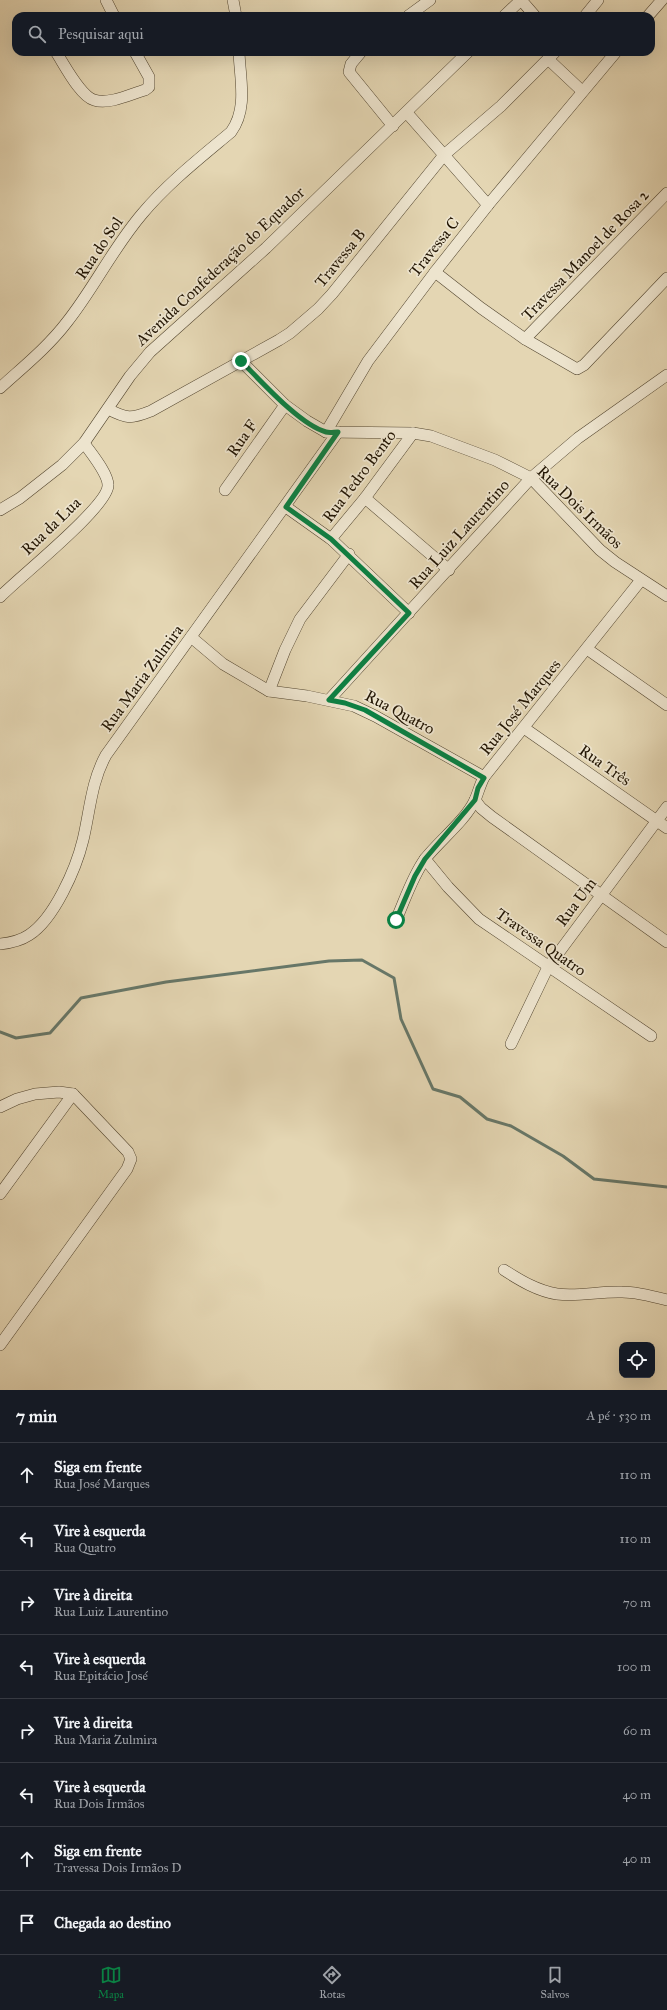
<!DOCTYPE html>
<html lang="pt">
<meta charset="utf-8">
<style>
:root{--surface:#171b24;--page:#20242c;--text:#f1f3f6;--muted:#9ea1a6;--line:#363941;--accent:#0b8043}
body{margin:0;font-family:"IM FELL Great Primer",serif;background:var(--page);color:var(--text)}
.controls{position:absolute;right:12px;bottom:12px;display:grid;overflow:hidden;border-radius:8px;box-shadow:0 4px 16px #0002}
.controls button{width:36px;height:36px;display:grid;place-items:center;padding:0;border:0;border-bottom:1px solid var(--line);background:var(--surface);color:var(--text);font:20px sans-serif}
.stop{position:absolute;width:12px;height:12px;margin:-9px;border:3px solid #0b8043;border-radius:50%;background:#fff}
.stop.end{background:#0b8043;border-color:#fff;box-shadow:0 1px 4px #0008}
.list{margin:0;padding:0;list-style:none}
h2{display:flex;justify-content:space-between;align-items:center;height:52px;margin:0;padding:0 16px;font-size:17px}
h2 small{font-size:13px;font-weight:400;color:var(--muted)}
.list li{display:grid;grid-template-columns:26px 1fr auto;gap:12px;align-items:center;box-sizing:border-box;height:64px;padding:0 16px;border-top:1px solid var(--line)}
.list b{display:block;font-size:15px;white-space:nowrap}
.list p{margin:0;font-size:13px;white-space:nowrap;color:var(--muted)}
.list em{font-size:13px;font-style:normal;color:var(--muted)}
.icon{flex:none;width:22px;height:22px;fill:none;stroke:currentColor;stroke-width:2;stroke-linecap:round;stroke-linejoin:round}
.map{position:relative;flex:none;width:667px;height:1390px;overflow:hidden}
.search{position:absolute;background:var(--surface);box-shadow:0 4px 16px #0002;left:12px;right:12px;top:12px;height:44px;display:flex;align-items:center;gap:10px;box-sizing:border-box;padding:0 14px;border-radius:12px;color:var(--muted);font-size:15px}
.sheet{height:564px;background:var(--surface)}
nav{display:flex;justify-content:space-around;align-items:center;box-sizing:border-box;height:56px;border-top:1px solid var(--line);background:var(--surface);font-size:11px;color:var(--muted)}
nav a{display:grid;justify-items:center;gap:2px}
nav .on{color:var(--accent)}
.map>svg:first-child{display:block}
.lines{fill:none;stroke-linecap:round;stroke-linejoin:round}
.stream{stroke:#677768;stroke-width:3}
.minor-casing{stroke:#52452f;stroke-width:12}
.minor{stroke:#ede4ce;stroke-width:11}
.route{stroke:#0b8043;stroke-width:5}
.labels{text-anchor:middle;dominant-baseline:central;stroke-width:3.5;stroke-linejoin:round;paint-order:stroke}
.street-label{font-size:16px;fill:#221503;stroke:#ede4ce}
</style>
<div class="map">
<svg width="667" height="1390" viewBox="0 0 667 1390">
<rect width="100%" height="100%" fill="#e4d6b3"/>
<filter id="stains"><feTurbulence type="fractalNoise" baseFrequency=".005" numOctaves="4"/><feColorMatrix values="0 0 0 0 .2 0 0 0 0 .09 0 0 0 0 .02 0 0 0 .5 -.17"/></filter>
<radialGradient id="worn" r=".72"><stop offset=".6" stop-color="#630" stop-opacity="0"/><stop offset="1" stop-color="#630" stop-opacity=".3"/></radialGradient>
<g class="lines">
<polyline class="stream" points="0,1032 16,1038 50,1033 81,998 166,982 329,961 362,960 394,978 401,1019 433,1089 460,1097 487,1119 511,1126 563,1156 594,1179 667,1187"/>
<defs>
<g id="minor">
<polyline points="106,0 114,16"/>
<polyline points="233,0 236,16"/>
<polyline points="521,0 535,16"/>
<polyline points="408,16 430,0"/>
<polyline points="504,16 521,0"/>
<polyline points="585,16 598,0"/>
<polyline points="648,16 662,0"/>
<path d="M56,52C64,64 80,96 94,100C109,105 131,94 145,90L149,87V77L135,52"/>
<polyline points="361,52 351,64 349,72 393,126"/>
<polyline points="549,60 582,91"/>
<polyline points="407,113 488,205"/>
<polyline points="435,272 481,308 525,339 577,369 584,365 667,278"/>
<polyline points="525,339 667,193"/>
<polyline points="241,361 285,405 307,421 326,432 413,433 431,436 495,460 531,478 600,550 615,562 667,596"/>
<path d="M0,388C23,367 48,347 67,322C94,288 113,248 142,214C168,183 200,158 231,132C248,109 240,79 239,52"/>
<path d="M108,409C127,419 131,419 151,411L279,340L290,333L318,309L332,294L444,155L501,106L555,52"/>
<polyline points="326,432 368,361 435,272 488,205 616,52"/>
<polyline points="225,490 285,405"/>
<polyline points="365,498 449,570"/>
<polyline points="286,507 331,539 409,613"/>
<polyline points="0,510 20,498 62,465 84,443 130,376 150,352 266,248 468,52"/>
<polyline points="331,539 365,498 413,433"/>
<path d="M0,597C18,578 109,506 108,485C108,473 90,452 84,443"/>
<polyline points="191,637 223,664 269,691 307,696 354,706 375,716 484,777"/>
<polyline points="587,649 667,705"/>
<polyline points="269,691 285,650 300,619 349,554"/>
<polyline points="329,700 531,478 578,438 667,375"/>
<polyline points="524,728 667,828"/>
<polyline points="475,800 481,808 492,817 667,942"/>
<polyline points="425,859 448,887 479,919 651,1036"/>
<path d="M396,920C405,900 412,877 425,859C439,841 465,821 475,800C478,793 480,785 484,777L641,580"/>
<path d="M0,944C10,943 20,941 29,935C54,919 76,869 83,840C90,811 91,782 106,755L338,432"/>
<polyline points="511,1044 548,967 667,807"/>
<polyline points="0,1107 17,1099 35,1094 59,1092 73,1094 128,1152 131,1159 127,1169 0,1345"/>
<polyline points="0,1194 73,1094"/>
<path d="M504,1270C521,1281 538,1291 557,1294C579,1297 600,1291 622,1292C637,1292 652,1296 667,1300"/>
</g>
</defs>
<use href="#minor" class="minor-casing"/>
<use href="#minor" class="minor"/>
</g>
<g class="lines">
<path class="route" d="M241,361C261,381 300,425 326,432C330,433 334,432 338,432L286,507L331,539L409,613L329,700L345,703L365,710L484,778L478,788L475,800L425,859L415,876L396,920"/>
</g>
<g class="labels">
<g class="street-label">
<text transform="translate(434 247) rotate(-52)">Travessa C</text>
<text transform="translate(99 248) rotate(-56)">Rua do Sol</text>
<text transform="translate(585 255) rotate(-46)">Travessa Manoel de Rosa 2</text>
<text transform="translate(340 258) rotate(-51)">Travessa B</text>
<text transform="translate(220 266) rotate(-43)">Avenida Confederação do Equador</text>
<text transform="translate(242 438) rotate(-55)">Rua F</text>
<text transform="translate(359 476) rotate(-53)">Rua Pedro Bento</text>
<text transform="translate(580 507) rotate(44)">Rua Dois Irmãos</text>
<text transform="translate(51 526) rotate(-44)">Rua da Lua</text>
<text transform="translate(459 534) rotate(-48)">Rua Luiz Laurentino</text>
<text transform="translate(142 678) rotate(-54)">Rua Maria Zulmira</text>
<text transform="translate(520 707) rotate(-51)">Rua José Marques</text>
<text transform="translate(400 712) rotate(28)">Rua Quatro</text>
<text transform="translate(605 765) rotate(35)">Rua Três</text>
<text transform="translate(576 902) rotate(-53)">Rua Um</text>
<text transform="translate(541 942) rotate(35)">Travessa Quatro</text>
</g>
</g>
<rect width="100%" height="100%" filter="url(#stains)"/>
<rect width="100%" height="100%" fill="url(#worn)"/>
</svg>
<div class="controls">
<button><svg class="icon" aria-label="locate" viewBox="0 0 24 24"><circle cx="12" cy="12" r="6"/><path d="M12 2v4M12 18v4M2 12h4M18 12h4"/></svg></button>
</div>
<div class="stop" style="left:396px;top:920px"></div>
<div class="stop end" style="left:241px;top:361px"></div>
<div class="search"><svg class="icon" aria-label="search" viewBox="0 0 24 24"><circle cx="10" cy="10" r="6"/><path d="M15 15l6 6"/></svg>Pesquisar aqui</div>
</div>
<section class="sheet">
<h2>7 min<small>A pé · 530 m</small></h2>
<ul class="list">
<li><svg class="icon" aria-label="ahead" viewBox="0 0 24 24"><path d="M12 20V5M6 11l6-6 6 6"/></svg><div><b>Siga em frente</b><p>Rua José Marques</p></div><em>110 m</em></li>
<li><svg class="icon" aria-label="left" viewBox="0 0 24 24"><path d="M17 20v-9H6M10 6l-5 5 5 5"/></svg><div><b>Vire à esquerda</b><p>Rua Quatro</p></div><em>110 m</em></li>
<li><svg class="icon" aria-label="right" viewBox="0 0 24 24"><path d="M7 20v-9h11M14 6l5 5-5 5"/></svg><div><b>Vire à direita</b><p>Rua Luiz Laurentino</p></div><em>70 m</em></li>
<li><svg class="icon" aria-label="left" viewBox="0 0 24 24"><path d="M17 20v-9H6M10 6l-5 5 5 5"/></svg><div><b>Vire à esquerda</b><p>Rua Epitácio José</p></div><em>100 m</em></li>
<li><svg class="icon" aria-label="right" viewBox="0 0 24 24"><path d="M7 20v-9h11M14 6l5 5-5 5"/></svg><div><b>Vire à direita</b><p>Rua Maria Zulmira</p></div><em>60 m</em></li>
<li><svg class="icon" aria-label="left" viewBox="0 0 24 24"><path d="M17 20v-9H6M10 6l-5 5 5 5"/></svg><div><b>Vire à esquerda</b><p>Rua Dois Irmãos</p></div><em>40 m</em></li>
<li><svg class="icon" aria-label="ahead" viewBox="0 0 24 24"><path d="M12 20V5M6 11l6-6 6 6"/></svg><div><b>Siga em frente</b><p>Travessa Dois Irmãos D</p></div><em>40 m</em></li>
<li><svg class="icon" aria-label="arrive" viewBox="0 0 24 24"><path d="M6 21V4h12l-3 4 3 4H6"/></svg><div><b>Chegada ao destino</b></div></li>
</ul>
</section>
<nav>
<a class="on"><svg class="icon" aria-label="map" viewBox="0 0 24 24"><path d="M3 6l6-2 6 2 6-2v14l-6 2-6-2-6 2zM9 4v14M15 6v14"/></svg>Mapa</a>
<a><svg class="icon" aria-label="directions" viewBox="0 0 24 24"><path d="M12 3l9 9-9 9-9-9zM9 14v-3h6M13 9l2 2-2 2"/></svg>Rotas</a>
<a><svg class="icon" aria-label="saved" viewBox="0 0 24 24"><path d="M7 4h10v16l-5-4-5 4z"/></svg>Salvos</a>
</nav>
